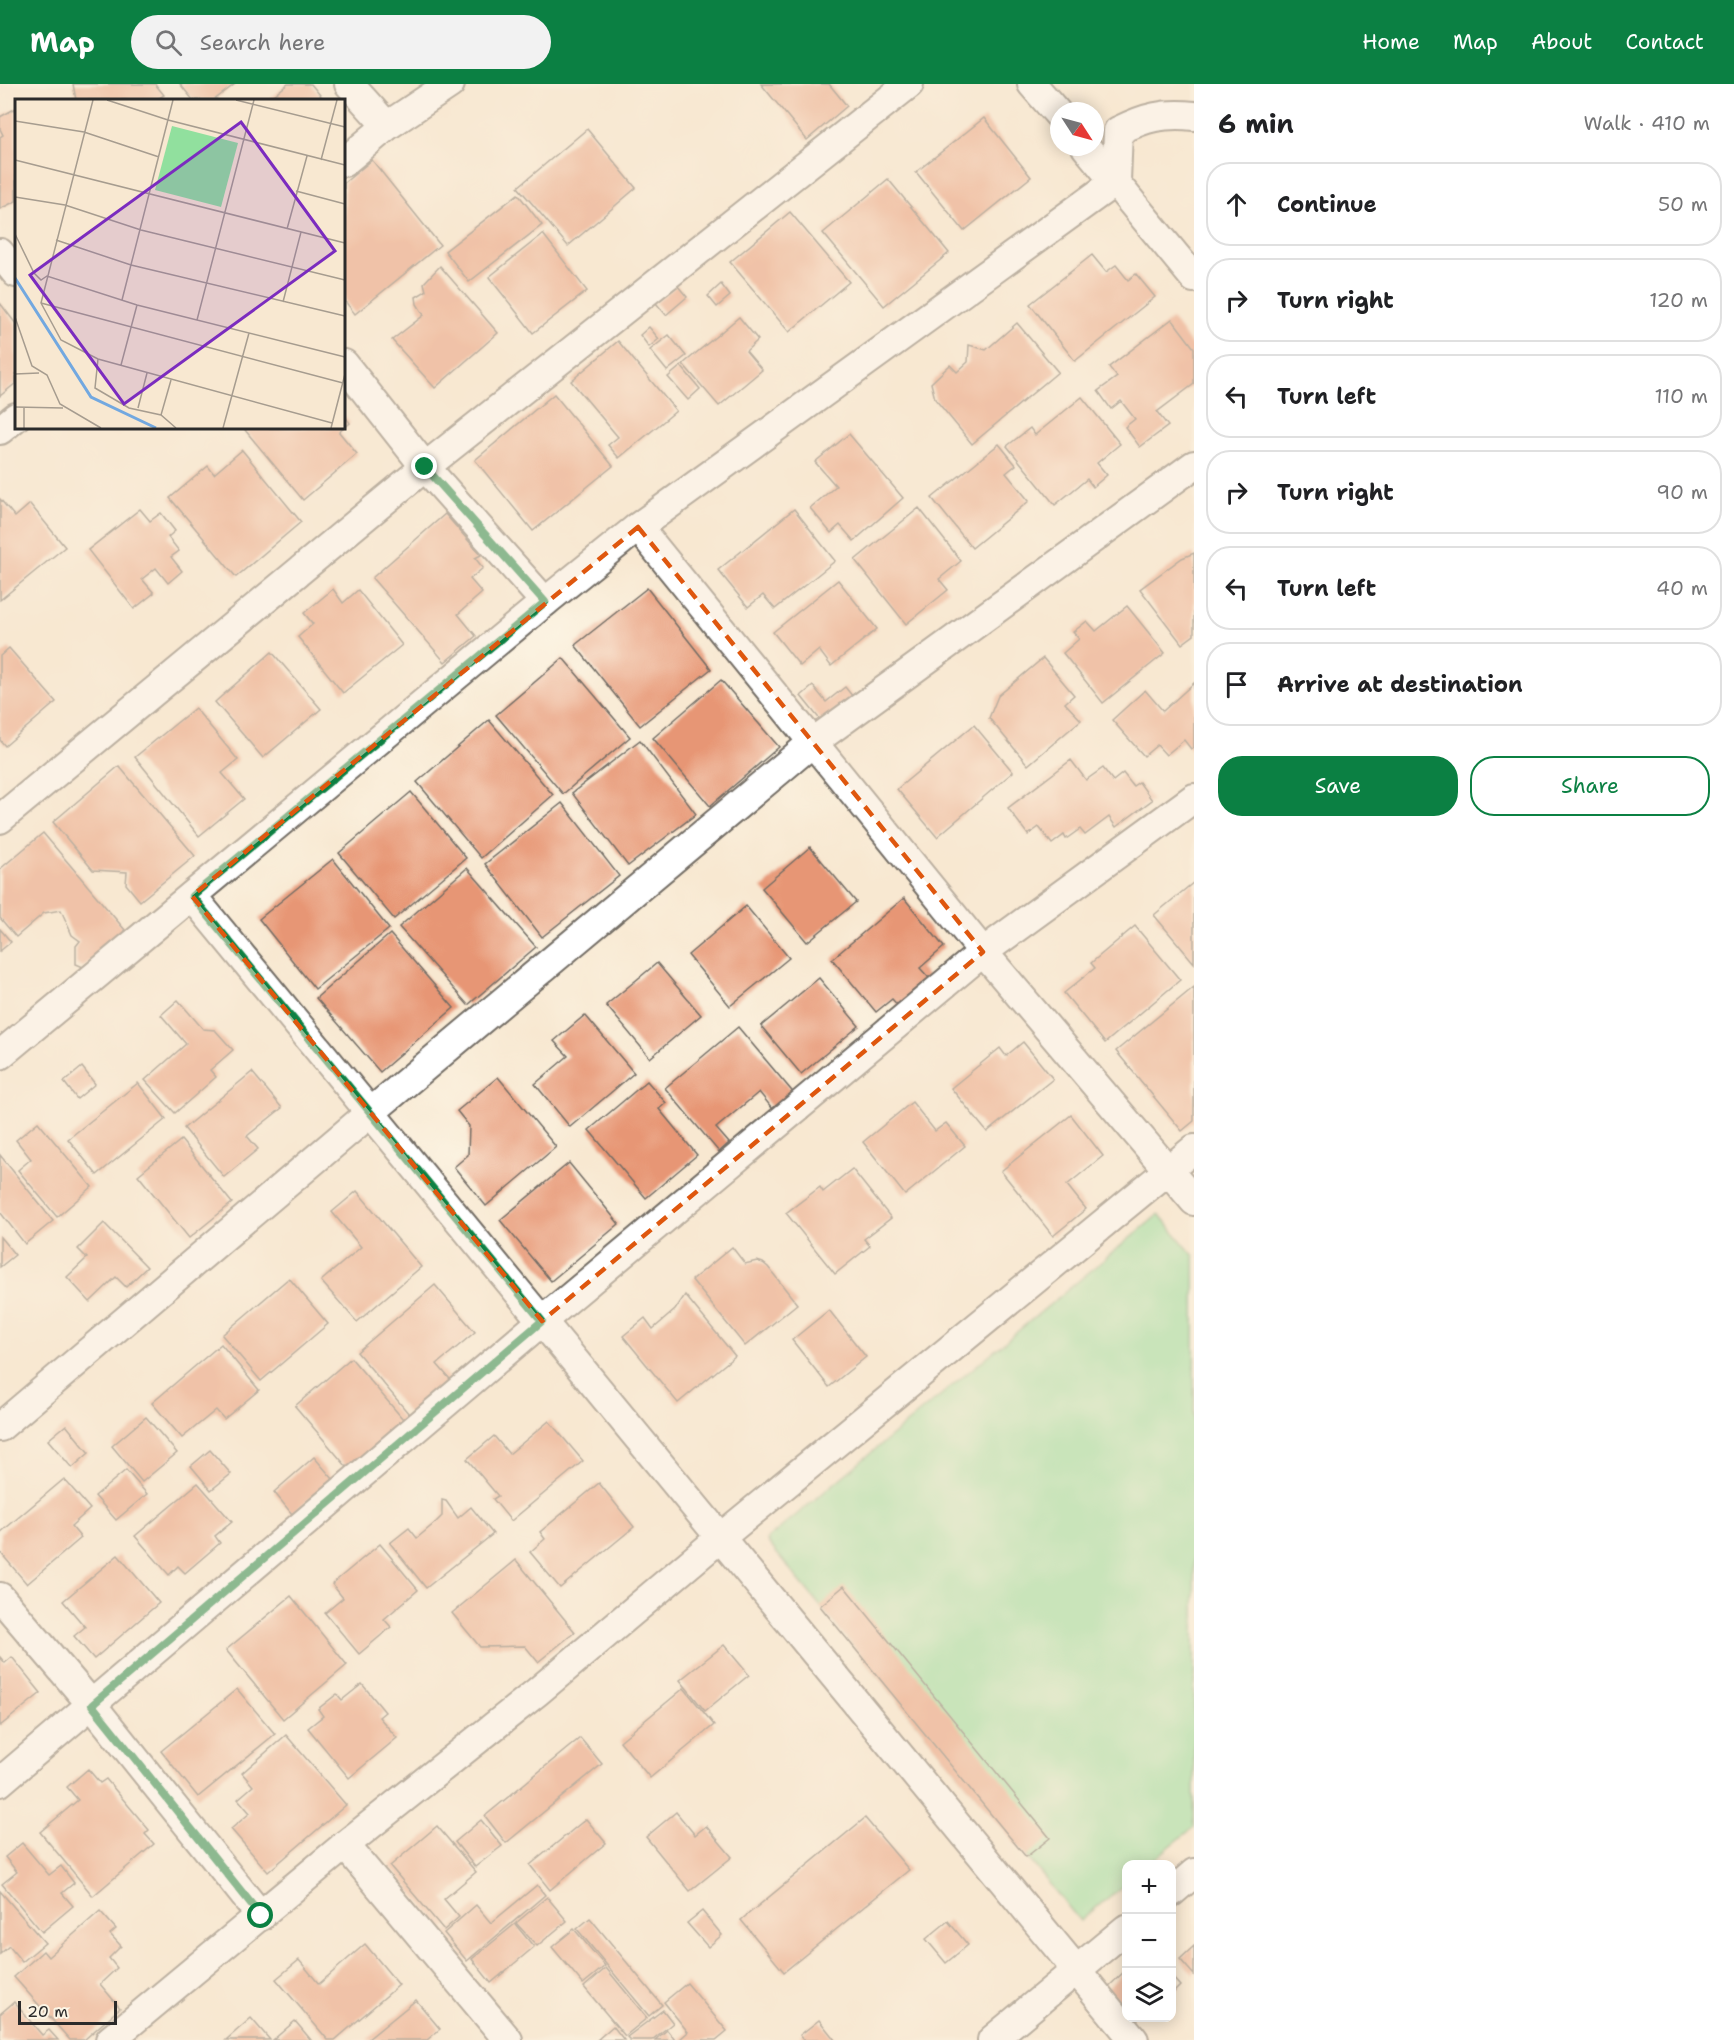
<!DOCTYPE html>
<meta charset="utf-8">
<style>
:root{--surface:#fff;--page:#f2f2f2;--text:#202124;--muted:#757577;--line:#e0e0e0;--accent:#0b8043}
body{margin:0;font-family:"Shantell Sans",sans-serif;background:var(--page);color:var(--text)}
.controls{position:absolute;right:18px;bottom:18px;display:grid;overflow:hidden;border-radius:12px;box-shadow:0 3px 15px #0003}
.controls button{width:54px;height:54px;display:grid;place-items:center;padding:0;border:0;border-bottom:2px solid var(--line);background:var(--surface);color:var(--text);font:30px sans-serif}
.compass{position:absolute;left:1050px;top:18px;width:54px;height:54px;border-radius:50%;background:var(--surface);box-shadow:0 3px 15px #0003;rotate:126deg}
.scale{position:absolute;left:18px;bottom:15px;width:99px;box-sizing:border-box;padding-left:6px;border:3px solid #2b2b2b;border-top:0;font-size:16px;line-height:21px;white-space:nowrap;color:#2b2b2b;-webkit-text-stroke:4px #fcf5e5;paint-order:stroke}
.stop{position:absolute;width:18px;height:18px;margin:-14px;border:4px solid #0b8043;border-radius:50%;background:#fff}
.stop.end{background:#0b8043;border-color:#fff;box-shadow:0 2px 6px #0008}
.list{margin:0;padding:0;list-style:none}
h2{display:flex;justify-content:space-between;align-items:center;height:78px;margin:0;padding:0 24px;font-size:26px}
h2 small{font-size:20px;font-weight:400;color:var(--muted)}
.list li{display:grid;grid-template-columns:39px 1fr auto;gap:18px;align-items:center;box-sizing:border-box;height:84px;margin:0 12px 12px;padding:0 12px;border:2px solid var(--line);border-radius:24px}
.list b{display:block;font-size:22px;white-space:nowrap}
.list em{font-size:20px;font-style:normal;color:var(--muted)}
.actions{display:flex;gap:12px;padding:18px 24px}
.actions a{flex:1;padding:14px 0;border:2px solid var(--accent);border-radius:24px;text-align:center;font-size:21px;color:var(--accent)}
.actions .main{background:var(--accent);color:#fff}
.icon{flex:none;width:33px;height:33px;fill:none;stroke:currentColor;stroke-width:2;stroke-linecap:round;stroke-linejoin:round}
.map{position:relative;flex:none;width:1194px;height:1956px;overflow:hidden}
header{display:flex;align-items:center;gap:36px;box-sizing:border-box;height:84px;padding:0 30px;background:var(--accent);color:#fff}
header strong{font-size:28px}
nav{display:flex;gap:33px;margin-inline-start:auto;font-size:21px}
.search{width:420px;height:54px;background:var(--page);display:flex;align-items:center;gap:15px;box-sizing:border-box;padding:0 21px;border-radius:33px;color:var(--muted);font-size:22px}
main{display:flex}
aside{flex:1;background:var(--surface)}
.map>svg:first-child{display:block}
.green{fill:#91e09e;stroke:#5e8664;stroke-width:1.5}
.building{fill:#e79675}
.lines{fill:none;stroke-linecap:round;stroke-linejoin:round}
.minor-casing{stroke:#736d65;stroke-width:32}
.minor{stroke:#fff;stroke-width:28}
.route{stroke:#0b8043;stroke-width:8}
.marked{fill:none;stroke:#df570e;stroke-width:4.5;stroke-dasharray:12 8;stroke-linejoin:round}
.inset-river{fill:none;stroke:#72a8e0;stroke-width:3}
.inset-road{fill:none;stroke:#a69c8f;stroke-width:1.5}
.view{fill:#7b2cbf;fill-opacity:0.15;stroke:#7b2cbf;stroke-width:3}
.inset-edge{fill:none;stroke:#2b2b2b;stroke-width:3}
</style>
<header>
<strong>Map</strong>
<div class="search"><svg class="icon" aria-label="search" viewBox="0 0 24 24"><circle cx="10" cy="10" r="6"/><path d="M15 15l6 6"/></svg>Search here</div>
<nav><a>Home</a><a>Map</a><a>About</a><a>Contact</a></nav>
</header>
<main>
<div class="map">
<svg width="1194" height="1956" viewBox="0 0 1194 1956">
<rect width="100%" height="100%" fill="#fcf5e5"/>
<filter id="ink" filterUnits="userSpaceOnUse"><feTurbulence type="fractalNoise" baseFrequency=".0167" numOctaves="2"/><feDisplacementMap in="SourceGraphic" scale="12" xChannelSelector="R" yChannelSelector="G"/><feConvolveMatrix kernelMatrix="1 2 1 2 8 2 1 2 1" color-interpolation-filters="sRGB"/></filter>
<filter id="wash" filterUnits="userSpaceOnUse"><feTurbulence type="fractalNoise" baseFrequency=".008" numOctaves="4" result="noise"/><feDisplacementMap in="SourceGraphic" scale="24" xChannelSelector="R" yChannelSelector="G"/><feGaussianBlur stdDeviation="1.35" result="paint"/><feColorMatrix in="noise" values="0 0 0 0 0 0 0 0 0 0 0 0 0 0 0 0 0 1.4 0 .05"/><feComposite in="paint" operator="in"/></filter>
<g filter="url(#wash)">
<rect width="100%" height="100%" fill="#f8e8d1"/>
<polygon class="green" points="1159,1130 1194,1172 1194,1743 1148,1780 1126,1780 1126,1799 1080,1837 766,1456"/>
<g id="blocks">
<g class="building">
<polygon points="73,0 155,0 164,11 156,16 76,16"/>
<polygon points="180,0 235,0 214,16 193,16"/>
<polygon points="288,0 311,0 324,16 268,16"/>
<polygon points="761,0 829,0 847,22 807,56"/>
<polygon points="16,24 16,117 0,125 0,53 3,51 0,45 0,33"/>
<polygon points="984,34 1031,93 964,147 916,88"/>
<polygon points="587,45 636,104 568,162 518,103"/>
<polygon points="372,76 440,161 355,230 344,216 344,99"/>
<polygon points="888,95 949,169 884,222 823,149"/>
<polygon points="518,110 542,141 469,198 445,167"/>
<polygon points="790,128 849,198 789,248 730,178"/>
<polygon points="543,150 587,207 533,249 489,193"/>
<polygon points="1092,171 1106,188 1116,181 1128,196 1136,190 1155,213 1075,277 1030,220"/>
<polygon points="440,182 498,249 435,304 392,256 424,231 417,220 416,213 426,207 424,199"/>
<polygon points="721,200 730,212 717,223 708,212"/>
<polygon points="677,201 687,213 666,231 656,219"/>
<polygon points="0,219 16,240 16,299 0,312"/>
<polygon points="739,233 758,256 746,267 762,286 719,322 683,280"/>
<polygon points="1172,235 1194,264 1194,300 1157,328 1168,342 1140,363 1125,343 1135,335 1121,317 1111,325 1098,307 1117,293 1109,283"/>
<polygon points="1017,239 1058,288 972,360 935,315 931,299 950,281 957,288 968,278 969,261 986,266"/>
<polygon points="649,243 659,255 649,263 640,251"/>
<polygon points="669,251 686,272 667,287 650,266"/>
<polygon points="618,257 676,327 619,374 608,361 618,353 571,297"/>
<polygon points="681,282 700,305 688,316 668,293"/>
<polygon points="554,310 613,382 533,447 475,376"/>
<polygon points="1082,313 1120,360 1097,379 1107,391 1093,403 1087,395 1055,421 1007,362 1030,344 1035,351"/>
<polygon points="344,331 350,339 339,348 357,370 303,416 245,346 249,344 344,344"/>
<polygon points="849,350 903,414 854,457 840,441 831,449 810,424 836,402 815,378"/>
<polygon points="999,360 1016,381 1006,389 1029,417 972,464 932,414"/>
<polygon points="242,366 301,438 236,493 170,414 208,382 214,390"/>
<polygon points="0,415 15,433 30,420 65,463 0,516"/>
<polygon points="919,424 961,477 939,495 948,506 906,540 855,476"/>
<polygon points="140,425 150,437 161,429 175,447 168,453 179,467 171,473 182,487 168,499 156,484 142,495 154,509 134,525 88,466"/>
<polygon points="794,425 835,477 775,525 763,511 748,523 718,486"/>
<polygon points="445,430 481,471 475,474 483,484 470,495 482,509 458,530 476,552 445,578 372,494"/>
<polygon points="1194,469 1194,551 1182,560 1140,505 1182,474"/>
<polygon points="838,496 877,545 831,582 819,566 800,582 773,548"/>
<polygon points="647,504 711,585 640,642 575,561"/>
<polygon points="333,505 343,519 358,506 402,561 343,609 298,553 313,540 304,529"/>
<polygon points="1127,522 1165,569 1103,619 1063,569 1079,555 1073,548 1087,537 1096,547"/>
<polygon points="9,564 56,618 5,662 0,656 0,572"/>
<polygon points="272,568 321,625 263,674 215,618"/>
<polygon points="563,574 630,653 563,710 496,631"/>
<polygon points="1043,574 1074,611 1065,619 1081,636 1028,681 989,634 998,612"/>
<polygon points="721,596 779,663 710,722 653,654"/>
<polygon points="1194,599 1194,663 1191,665 1184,656 1166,671 1157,661 1144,672 1112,636 1145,606 1163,627"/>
<polygon points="813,602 826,618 845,603 853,613 822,638 801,612"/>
<polygon points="195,624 238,676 222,689 244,715 199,752 135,673"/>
<polygon points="489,636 553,711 481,774 417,698"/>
<polygon points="974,641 1013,688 937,753 897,705"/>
<polygon points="640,656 696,730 628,782 572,709"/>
<polygon points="1071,676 1086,696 1103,684 1113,697 1123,689 1133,702 1139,698 1152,716 1116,743 1109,733 1085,751 1080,745 1066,755 1064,751 1052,760 1039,743 1028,751 1008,724"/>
<polygon points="119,682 195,772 140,817 126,800 127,788 93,786 53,738"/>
<polygon points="411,708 466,774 394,835 339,769"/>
<polygon points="562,719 619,792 542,853 485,780"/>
<polygon points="43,749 130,852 100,877 95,873 83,883 76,880 76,862 80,857 72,851 61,826 44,829 16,853 0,834 0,785"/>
<polygon points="810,763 856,818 807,858 762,804"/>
<polygon points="333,775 389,845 315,905 259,835"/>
<polygon points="467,784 536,863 468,921 399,843"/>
<polygon points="1194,798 1194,879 1154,831"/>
<polygon points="904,814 944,863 920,884 929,894 919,903 923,908 902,926 892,915 876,928 832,875"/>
<polygon points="746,822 789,874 730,922 688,871"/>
<polygon points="1135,842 1180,896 1105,959 1064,909 1095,884 1091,879"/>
<polygon points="0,845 11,858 0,867"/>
<polygon points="390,850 454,924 380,988 316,914"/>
<polygon points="657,879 701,931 650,974 606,921"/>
<polygon points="819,894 859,942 801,990 761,942"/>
<polygon points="1194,903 1194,1037 1182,1047 1116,967"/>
<polygon points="178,916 203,945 215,946 233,966 210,986 216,993 175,1029 145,996 186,960 161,931"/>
<polygon points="585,931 634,989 570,1043 535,1000 568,972 554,957"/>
<polygon points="738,943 796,1012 776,1029 759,1008 716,1044 729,1059 719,1068 665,1004"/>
<polygon points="1023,958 1053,995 987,1048 951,1004 1000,964 1006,972"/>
<polygon points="82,983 95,1000 77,1015 64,998"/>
<polygon points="252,988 282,1024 247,1052 258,1065 224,1093 184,1044"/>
<polygon points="498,993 556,1063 486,1122 454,1083 468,1071 469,1042 457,1027"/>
<polygon points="647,997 666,1019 659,1025 697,1071 646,1114 589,1046"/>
<polygon points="138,999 166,1035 97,1091 68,1055"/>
<polygon points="912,1018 935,1047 946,1039 965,1062 905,1111 863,1058"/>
<polygon points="1071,1031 1103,1072 1067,1101 1086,1125 1053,1152 1001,1087"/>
<polygon points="38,1038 92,1103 57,1133 18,1086 31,1075 16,1056"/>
<polygon points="181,1056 232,1119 189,1154 138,1091"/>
<polygon points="0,1071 53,1137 25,1160 0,1128"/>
<polygon points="569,1079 619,1140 551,1197 500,1136"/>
<polygon points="852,1085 891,1134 864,1155 870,1162 835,1190 786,1129 820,1103 823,1108"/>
<polygon points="357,1107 421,1183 357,1238 321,1197 361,1163 332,1128"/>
<polygon points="104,1139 147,1183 126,1203 116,1193 90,1218 67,1193 87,1174 78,1165"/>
<polygon points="0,1153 15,1171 0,1183"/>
<polygon points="732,1163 745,1180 757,1177 763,1179 768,1183 797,1220 745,1262 692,1196"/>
<polygon points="289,1194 328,1240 261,1297 222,1251"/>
<polygon points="435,1201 475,1248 437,1280 455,1301 414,1336 357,1268"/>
<polygon points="685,1211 735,1272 678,1319 623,1252 645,1234 653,1245 675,1226"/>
<polygon points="829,1226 866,1273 829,1303 792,1256"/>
<polygon points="221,1260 259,1306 224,1335 216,1326 182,1354 152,1319"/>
<polygon points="351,1274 408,1341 352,1389 295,1322"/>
<polygon points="146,1333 177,1369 142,1398 112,1362"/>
<polygon points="549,1337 583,1377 511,1437 493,1415 498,1412 467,1375 494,1352 509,1370"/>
<polygon points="66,1341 89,1369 72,1384 48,1356"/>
<polygon points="210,1366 231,1390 211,1406 191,1382"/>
<polygon points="314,1373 333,1395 292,1430 274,1408"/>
<polygon points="126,1386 147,1410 116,1436 95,1412"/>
<polygon points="64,1395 90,1425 71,1442 81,1454 27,1500 0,1468 0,1449"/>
<polygon points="198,1399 232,1438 215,1452 220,1459 185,1489 178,1482 169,1491 135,1452"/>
<polygon points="599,1399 634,1443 560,1504 530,1468 545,1455 540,1448"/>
<polygon points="442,1416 446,1417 458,1434 471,1423 493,1450 426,1504 390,1459 409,1444 417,1454 436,1438 442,1432"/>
<polygon points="380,1460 418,1506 384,1535 391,1543 359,1570 325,1529 343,1514 332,1500"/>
<polygon points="118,1471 159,1519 94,1575 74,1552 85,1543 63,1517"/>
<polygon points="516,1476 575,1548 538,1578 525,1562 480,1563 452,1529"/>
<polygon points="844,1502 1050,1754 1026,1773 820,1522"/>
<polygon points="291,1512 347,1581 283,1635 226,1566"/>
<polygon points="724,1561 749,1591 705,1627 680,1596"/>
<polygon points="0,1573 5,1579 12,1573 41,1609 0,1642"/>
<polygon points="362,1600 385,1628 379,1633 397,1654 349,1694 308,1644 323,1632 318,1625 337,1610 342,1616"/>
<polygon points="684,1604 714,1641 650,1694 620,1657"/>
<polygon points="237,1605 275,1650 198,1713 161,1667"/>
<polygon points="286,1651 346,1721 268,1788 231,1745 250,1729 238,1715 253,1702 242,1689"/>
<polygon points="580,1654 602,1680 506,1759 485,1732"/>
<polygon points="88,1685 100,1699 106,1695 149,1746 145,1750 154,1760 93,1812 40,1748 78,1716 67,1703"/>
<polygon points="676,1728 695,1751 706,1742 732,1773 690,1807 646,1753"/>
<polygon points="865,1734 909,1786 784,1888 741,1836"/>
<polygon points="586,1735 606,1759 550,1806 530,1781"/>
<polygon points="481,1736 502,1762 475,1783 455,1758"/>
<polygon points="437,1742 476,1788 444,1815 459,1833 444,1846 390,1782"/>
<polygon points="22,1759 49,1791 61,1782 74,1799 62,1809 73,1822 42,1848 2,1800 17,1788 5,1773"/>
<polygon points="537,1801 545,1811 467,1877 444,1849 476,1821 491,1839"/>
<polygon points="0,1807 45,1859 22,1878 9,1862 0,1870"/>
<polygon points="547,1813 567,1837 537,1862 516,1839"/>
<polygon points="100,1827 116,1845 110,1850 121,1862 109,1874 117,1884 100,1900 120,1924 84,1956 70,1956 14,1893 43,1867 48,1873"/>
<polygon points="702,1827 722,1851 708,1863 687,1839"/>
<polygon points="590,1834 662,1921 649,1932 577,1845"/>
<polygon points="948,1837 968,1861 946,1879 926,1855"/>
<polygon points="515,1840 534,1863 491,1899 472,1875"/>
<polygon points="574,1845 605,1882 583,1900 552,1863"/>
<polygon points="365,1860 399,1901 335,1956 328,1956 276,1895 299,1876 319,1900"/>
<polygon points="1194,1862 1194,1891 1180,1875"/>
<polygon points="606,1884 647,1934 625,1952 584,1903"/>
<polygon points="1126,1886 1126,1925 1107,1904"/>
<polygon points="1172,1893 1180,1902 1172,1910"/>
<polygon points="687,1899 727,1947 716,1956 679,1956 688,1948 664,1918"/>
<polygon points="416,1916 440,1945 427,1956 367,1956"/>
<polygon points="14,1918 42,1951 49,1946 58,1956 0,1956 0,1930"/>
<polygon points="663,1926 673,1939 652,1956 630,1956 627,1953"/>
<polygon points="251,1934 270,1956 226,1956"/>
<polygon points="819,1936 835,1956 804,1956 800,1951"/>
<polygon points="295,1937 311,1956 273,1956"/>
<polygon points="613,1942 624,1956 597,1956"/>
<polygon points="667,1946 675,1956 655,1956"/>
</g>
</g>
</g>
<g filter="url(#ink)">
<use href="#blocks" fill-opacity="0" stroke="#736d65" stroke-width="1.5"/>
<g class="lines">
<defs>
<g id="minor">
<polyline points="349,0 387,42"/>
<polyline points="1032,0 1059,31"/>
<polyline points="1086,63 1194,194"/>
<polyline points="344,78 387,42 450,0"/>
<polyline points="0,169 16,189"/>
<polyline points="344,280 425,383 545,518"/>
<polyline points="0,346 16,333"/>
<polyline points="638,443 983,868 1194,1117"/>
<polyline points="0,735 425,383 909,0"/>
<polyline points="192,812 1134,1956"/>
<path d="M0,971L545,518L638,443L1116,97L1118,47C1146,33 1163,29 1194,32"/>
<polyline points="0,1343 371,1028 812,659 1194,381"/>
<polyline points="0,1513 92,1621 261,1832"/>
<polyline points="0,1698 542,1237 983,868 1194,714"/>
<polyline points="345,1761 508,1956"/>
<polyline points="1172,1808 1194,1789"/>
<polyline points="110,1956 345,1761 537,1608 720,1454 1194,1065"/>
<polyline points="992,1956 1126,1845"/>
</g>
</defs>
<use href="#minor" class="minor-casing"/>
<use href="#minor" class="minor"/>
</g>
</g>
<g class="lines" filter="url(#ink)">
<polyline class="route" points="261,1832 92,1621 542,1237 192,812 545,518 425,383"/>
</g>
<path d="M0 0H1194V1956H0ZM638,443L983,868L542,1237L192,812Z" fill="#f8e8d1" fill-opacity=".55" fill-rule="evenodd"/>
<path class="marked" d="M638,443L983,868L542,1237L192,812Z"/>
<g transform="translate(15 15)">
<rect width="330" height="330" fill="#f8e8d1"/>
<path d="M157,27L223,44L206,108L140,91Z" fill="#91e09e"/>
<path class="inset-river" d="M0,179L76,298L141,329"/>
<path class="inset-road" d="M78,1L26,204L46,241L83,260L317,324M92,1L153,21L330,66M221,1L330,28M0,22L69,33L144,58M0,61L330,144M306,61L322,1M281,92L330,105M0,98L50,106L126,131L330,181M272,130L292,57M0,135L19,174L26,181L32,177L122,206L330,258M41,141L116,166L330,217M107,201L158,1M268,203L286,133M26,204L328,284M0,218L17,267L32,276L45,305L86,329M182,221L239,1M83,260L80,289L114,309L146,316L161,329M106,266L122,206M0,275L24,274M0,308L48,309M9,308V329M123,309L132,274M146,316L156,281M208,329L234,234M316,329L330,275"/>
<path class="view" d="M226,23L320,152L109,305L15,176Z"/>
<rect width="330" height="330" class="inset-edge"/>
</g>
</svg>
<div class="controls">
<button>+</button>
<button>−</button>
<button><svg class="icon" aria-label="layers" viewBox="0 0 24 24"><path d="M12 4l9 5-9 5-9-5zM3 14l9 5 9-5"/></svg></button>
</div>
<svg class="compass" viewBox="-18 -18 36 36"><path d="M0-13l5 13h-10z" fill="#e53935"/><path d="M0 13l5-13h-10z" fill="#757577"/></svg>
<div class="scale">20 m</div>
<div class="stop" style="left:261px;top:1832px"></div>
<div class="stop end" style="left:425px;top:383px"></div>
</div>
<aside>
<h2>6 min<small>Walk · 410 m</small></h2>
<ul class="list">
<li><svg class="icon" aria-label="ahead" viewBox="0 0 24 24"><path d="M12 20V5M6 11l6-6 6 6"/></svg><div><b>Continue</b></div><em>50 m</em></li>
<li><svg class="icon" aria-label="right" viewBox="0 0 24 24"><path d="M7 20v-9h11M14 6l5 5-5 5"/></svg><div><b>Turn right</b></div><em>120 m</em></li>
<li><svg class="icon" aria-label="left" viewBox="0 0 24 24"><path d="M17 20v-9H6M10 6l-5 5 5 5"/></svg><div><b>Turn left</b></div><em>110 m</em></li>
<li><svg class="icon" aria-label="right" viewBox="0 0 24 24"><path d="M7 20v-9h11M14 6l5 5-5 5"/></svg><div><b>Turn right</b></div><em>90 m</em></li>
<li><svg class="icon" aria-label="left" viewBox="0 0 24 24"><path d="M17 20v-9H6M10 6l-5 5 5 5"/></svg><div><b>Turn left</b></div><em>40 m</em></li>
<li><svg class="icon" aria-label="arrive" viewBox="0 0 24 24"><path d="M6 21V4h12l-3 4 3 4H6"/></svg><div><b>Arrive at destination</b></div></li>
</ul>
<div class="actions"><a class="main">Save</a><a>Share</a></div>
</aside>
</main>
